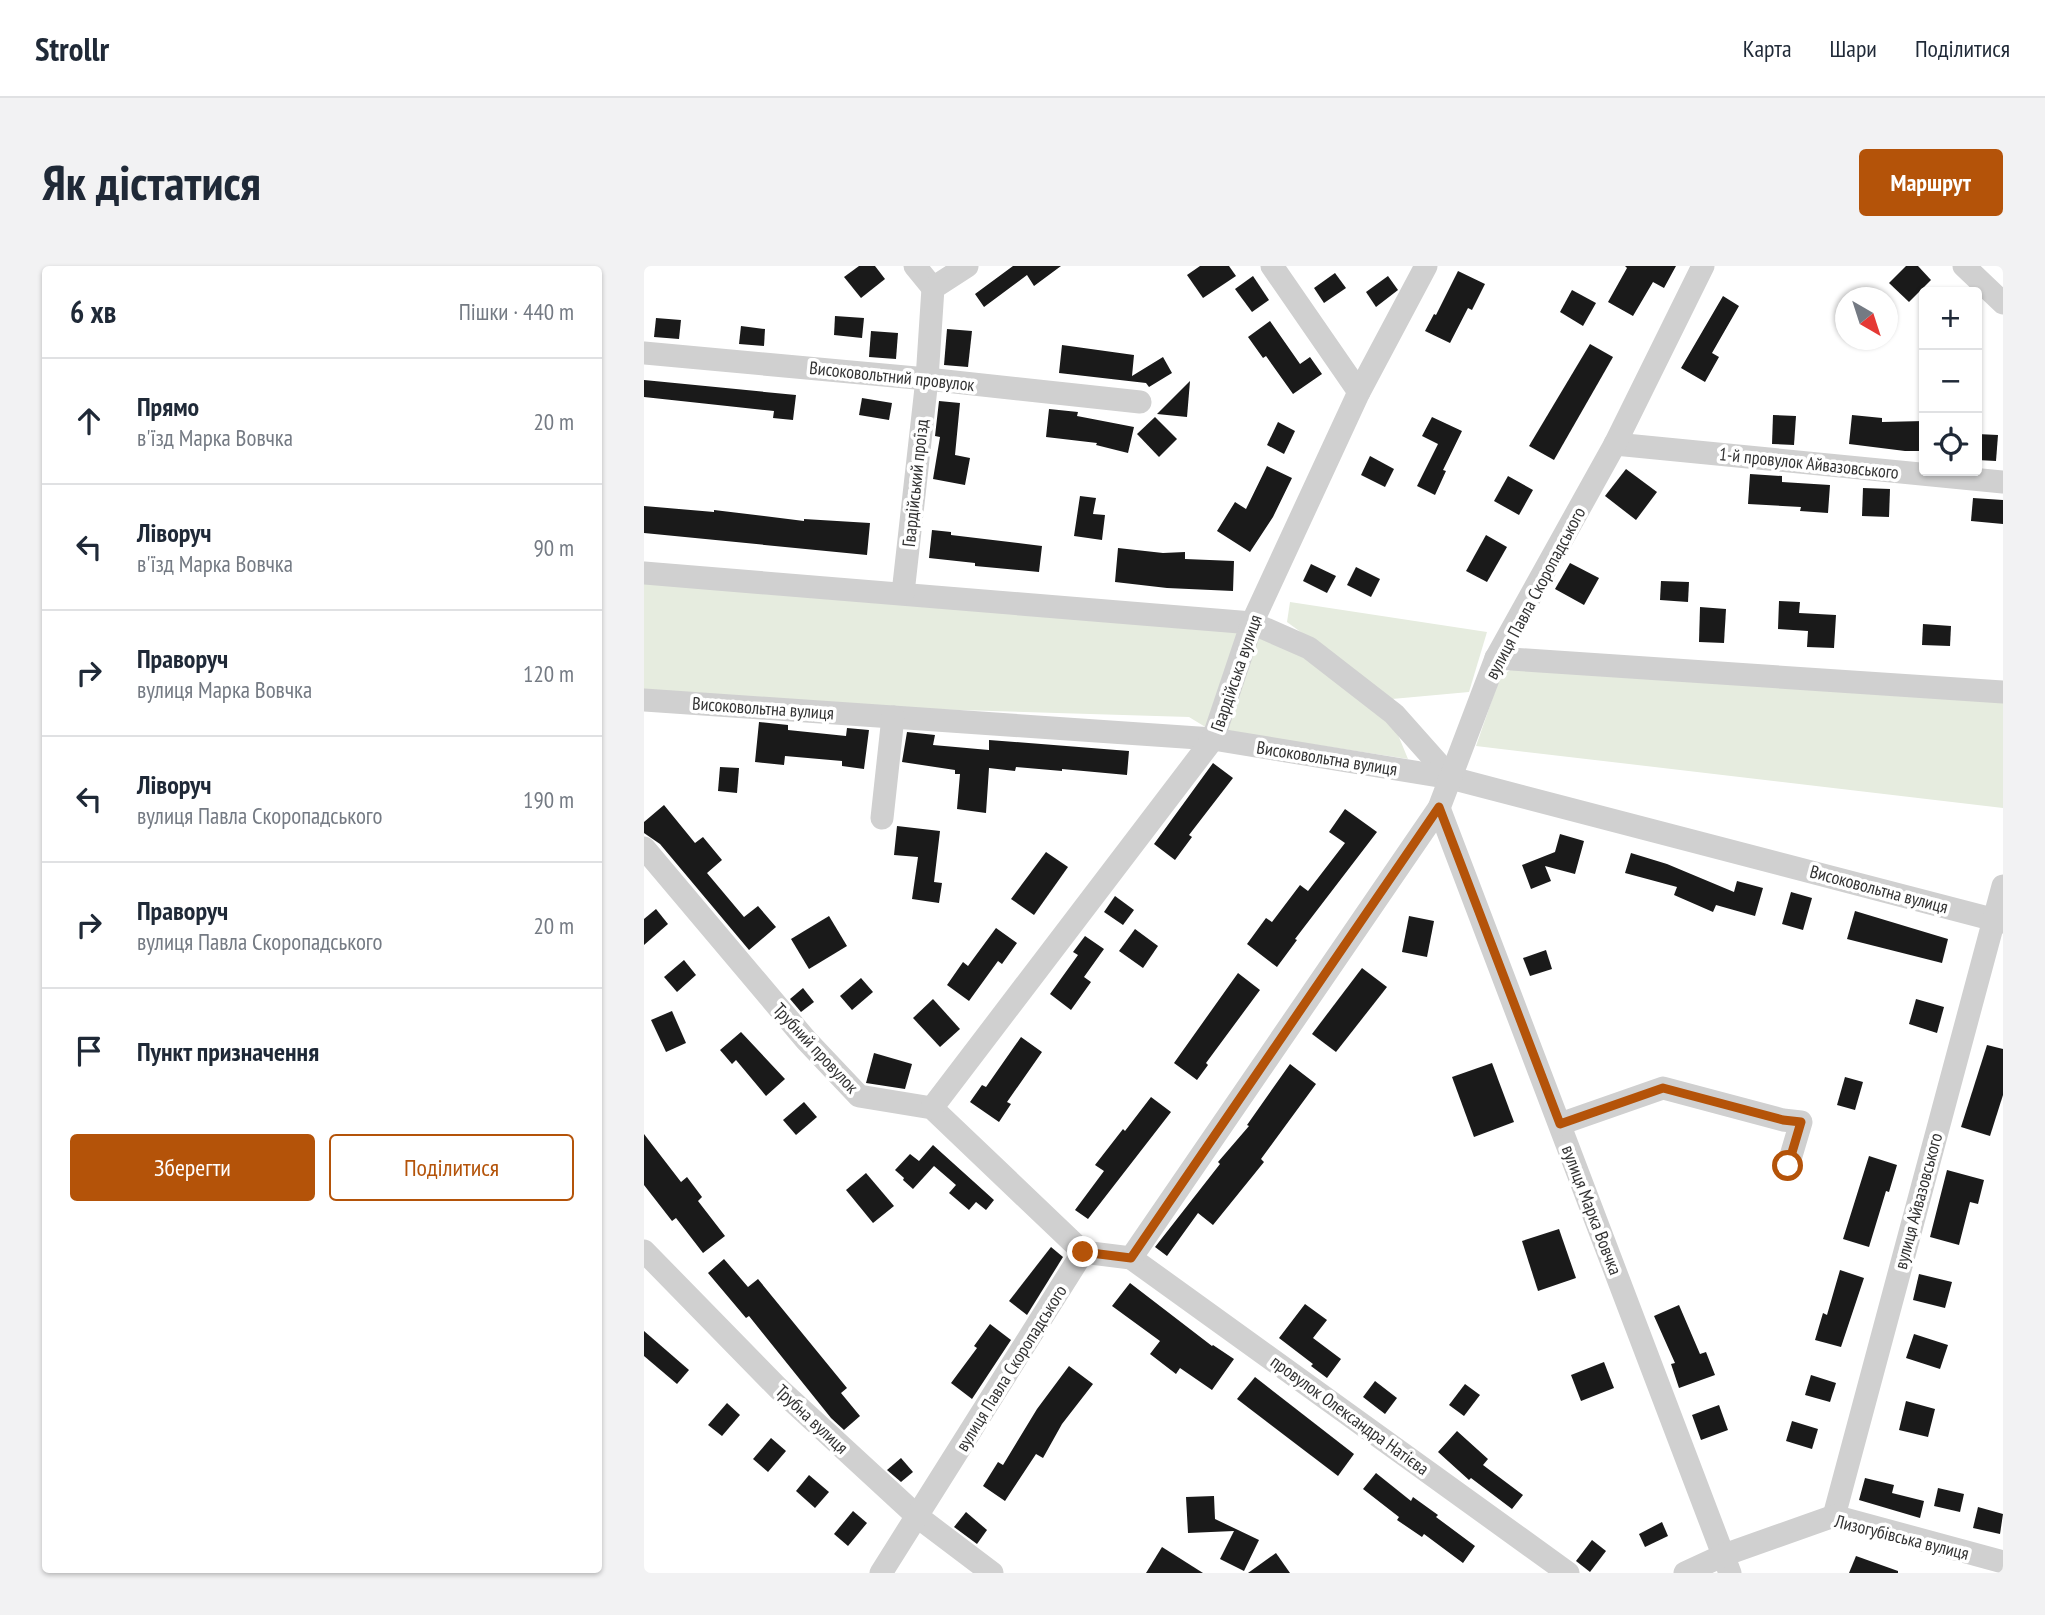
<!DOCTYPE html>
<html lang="uk">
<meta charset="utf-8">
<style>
:root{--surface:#fff;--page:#f2f2f3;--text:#1f2937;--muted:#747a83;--line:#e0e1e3;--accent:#b45309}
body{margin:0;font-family:"PT Sans Narrow",sans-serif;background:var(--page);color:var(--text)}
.controls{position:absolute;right:21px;top:21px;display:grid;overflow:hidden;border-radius:7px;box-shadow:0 2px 5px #0004}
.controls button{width:63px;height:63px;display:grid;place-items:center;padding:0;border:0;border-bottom:2px solid var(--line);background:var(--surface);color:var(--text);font:35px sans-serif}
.compass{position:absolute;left:1191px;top:21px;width:63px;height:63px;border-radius:50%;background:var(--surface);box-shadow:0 2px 5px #0004;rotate:141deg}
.stop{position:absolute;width:21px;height:21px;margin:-16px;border:5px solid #b45309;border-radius:50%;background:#fff}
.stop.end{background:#b45309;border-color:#fff;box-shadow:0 2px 7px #0008}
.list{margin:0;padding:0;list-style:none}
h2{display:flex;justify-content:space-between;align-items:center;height:91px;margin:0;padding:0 28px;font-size:30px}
h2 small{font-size:23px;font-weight:400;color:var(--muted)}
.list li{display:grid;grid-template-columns:46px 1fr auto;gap:21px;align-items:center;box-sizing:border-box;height:126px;padding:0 28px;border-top:2px solid var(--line)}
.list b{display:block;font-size:26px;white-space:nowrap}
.list p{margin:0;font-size:23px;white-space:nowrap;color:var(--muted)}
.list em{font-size:23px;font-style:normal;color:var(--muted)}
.actions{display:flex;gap:14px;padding:21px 28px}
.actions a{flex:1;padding:16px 0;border:2px solid var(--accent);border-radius:7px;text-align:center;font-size:24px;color:var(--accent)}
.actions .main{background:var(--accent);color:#fff}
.icon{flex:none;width:38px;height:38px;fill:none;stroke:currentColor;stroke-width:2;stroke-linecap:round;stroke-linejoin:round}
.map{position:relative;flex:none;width:1359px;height:1307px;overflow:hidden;border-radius:7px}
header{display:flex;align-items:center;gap:42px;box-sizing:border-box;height:98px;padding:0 35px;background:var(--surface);border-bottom:2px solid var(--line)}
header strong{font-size:33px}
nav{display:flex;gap:38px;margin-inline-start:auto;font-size:24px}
.intro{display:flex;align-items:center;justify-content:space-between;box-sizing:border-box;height:168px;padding:0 42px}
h1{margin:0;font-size:49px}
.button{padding:18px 32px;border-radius:7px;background:var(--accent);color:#fff;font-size:24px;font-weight:700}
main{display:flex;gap:42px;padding:0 42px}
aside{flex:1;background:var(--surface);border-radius:7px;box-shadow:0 2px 5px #0004}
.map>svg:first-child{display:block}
.green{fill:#e6ecdf}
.building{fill:#1a1a1a}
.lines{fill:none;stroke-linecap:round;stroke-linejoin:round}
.minor{stroke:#d0d0d0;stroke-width:23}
.route{stroke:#b45309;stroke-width:9}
.labels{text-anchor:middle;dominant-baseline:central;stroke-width:7;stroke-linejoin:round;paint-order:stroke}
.street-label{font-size:18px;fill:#333;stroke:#fff}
</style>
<header>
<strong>Strollr</strong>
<nav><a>Карта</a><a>Шари</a><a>Поділитися</a></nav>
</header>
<div class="intro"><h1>Як дістатися</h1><a class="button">Маршрут</a></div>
<main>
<aside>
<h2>6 хв<small>Пішки · 440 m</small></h2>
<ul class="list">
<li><svg class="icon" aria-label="ahead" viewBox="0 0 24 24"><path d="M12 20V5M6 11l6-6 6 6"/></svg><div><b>Прямо</b><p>в'їзд Марка Вовчка</p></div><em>20 m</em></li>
<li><svg class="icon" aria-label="left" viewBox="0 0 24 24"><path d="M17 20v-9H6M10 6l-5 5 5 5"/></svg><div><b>Ліворуч</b><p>в'їзд Марка Вовчка</p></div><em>90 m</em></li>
<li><svg class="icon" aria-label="right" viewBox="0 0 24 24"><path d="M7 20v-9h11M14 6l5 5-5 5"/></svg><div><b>Праворуч</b><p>вулиця Марка Вовчка</p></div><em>120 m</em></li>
<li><svg class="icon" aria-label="left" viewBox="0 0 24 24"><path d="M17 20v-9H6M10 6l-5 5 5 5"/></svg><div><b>Ліворуч</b><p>вулиця Павла Скоропадського</p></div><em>190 m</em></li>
<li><svg class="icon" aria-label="right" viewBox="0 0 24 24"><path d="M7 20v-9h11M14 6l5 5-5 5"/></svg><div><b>Праворуч</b><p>вулиця Павла Скоропадського</p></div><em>20 m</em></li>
<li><svg class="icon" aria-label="arrive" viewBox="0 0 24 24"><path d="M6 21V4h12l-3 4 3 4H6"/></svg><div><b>Пункт призначення</b></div></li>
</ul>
<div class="actions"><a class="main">Зберегти</a><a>Поділитися</a></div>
</aside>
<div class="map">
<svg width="1359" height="1307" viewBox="0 0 1359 1307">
<rect width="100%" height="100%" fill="#fff"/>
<g class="green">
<polygon points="0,312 611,363 661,388 750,459 764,493 563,462 545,451 248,442 0,425"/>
<polygon points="646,336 843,366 825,426 748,433 643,356"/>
<polygon points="872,400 1359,435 1359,542 832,480 856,411"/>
</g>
<g class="building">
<polygon points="215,0 231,0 241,13 217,32 200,11"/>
<polygon points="369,0 417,0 390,20 383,9 340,41 331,28"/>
<polygon points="556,0 585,0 592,10 559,32 543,9"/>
<polygon points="981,0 1032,0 1020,22 1009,16 989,50 964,36 983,2"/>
<polygon points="1262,0 1274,0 1287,14 1265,36 1245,17"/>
<polygon points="814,5 841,18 828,44 824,42 806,77 781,65 790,48 792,49"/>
<polygon points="691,7 702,22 680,37 670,22"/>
<polygon points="609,10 625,34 608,46 591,23"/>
<polygon points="744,10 754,24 732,41 722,26"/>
<polygon points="928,24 952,37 939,60 916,46"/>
<polygon points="1079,30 1095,40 1068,87 1075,91 1061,116 1037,102"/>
<polygon points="191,50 220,52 218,72 190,69"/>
<polygon points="12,52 37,54 35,73 10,71"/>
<polygon points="626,55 656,98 666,91 678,108 649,128 622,90 619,92 604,71"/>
<polygon points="97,60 121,63 120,80 95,78"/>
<polygon points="303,63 328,65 324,101 300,99"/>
<polygon points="227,65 254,67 252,93 225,91"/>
<polygon points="946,78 969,91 910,194 885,180"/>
<polygon points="418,79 490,89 488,110 519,91 528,107 505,121 502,117 415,107"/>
<polygon points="0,114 152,129 149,154 129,152 130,145 0,131"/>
<polygon points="546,115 543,151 513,148"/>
<polygon points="218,132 248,137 245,154 215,149"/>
<polygon points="295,135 316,137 311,189 326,192 321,219 289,213 296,171 291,170"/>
<polygon points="405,143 434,146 433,150 490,161 484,187 452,179 453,177 402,171"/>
<polygon points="1129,149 1152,150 1150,179 1128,178"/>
<polygon points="1208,149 1238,152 1238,156 1280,155 1280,185 1261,185 1205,178"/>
<polygon points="511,151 533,173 515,191 493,168"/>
<polygon points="788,151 818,165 799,204 802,205 791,229 773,220 794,178 778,170"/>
<polygon points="634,156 651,165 640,188 623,179"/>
<polygon points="1333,168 1354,169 1352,195 1333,194"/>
<polygon points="726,190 750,203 741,221 717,209"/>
<polygon points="623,200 648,212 629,251 606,286 573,265 591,236 602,243"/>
<polygon points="982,203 1013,226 992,254 961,230"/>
<polygon points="1106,208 1138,210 1138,216 1186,219 1184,247 1156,245 1157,241 1104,238"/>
<polygon points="864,210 889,224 875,249 850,235"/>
<polygon points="1219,222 1246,223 1245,251 1218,250"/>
<polygon points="436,230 452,232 449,248 461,249 458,274 430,270"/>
<polygon points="1329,232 1359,234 1359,258 1327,255"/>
<polygon points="0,240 70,246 70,244 160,255 160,253 226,257 223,289 0,267"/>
<polygon points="288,264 307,266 307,269 398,280 395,306 331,300 331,297 285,292"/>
<polygon points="842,269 863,281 843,316 822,305"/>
<polygon points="474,282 519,287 541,286 541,293 590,295 589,325 523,322 471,316"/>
<polygon points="926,297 955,312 940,339 911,323"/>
<polygon points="667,298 692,310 683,327 659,315"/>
<polygon points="712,301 736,313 727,331 703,319"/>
<polygon points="1017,315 1045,316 1044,336 1016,334"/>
<polygon points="1135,335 1156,336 1155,347 1192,349 1190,382 1163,381 1164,365 1134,363"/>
<polygon points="1056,341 1082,343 1080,377 1055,376"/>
<polygon points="1279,358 1307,360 1306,380 1278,379"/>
<polygon points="115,456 144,459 144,464 202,470 203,462 225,464 220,503 198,500 198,495 141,490 140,499 111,496"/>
<polygon points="263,466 291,469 289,479 345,484 345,474 485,485 483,509 418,503 418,505 372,501 371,505 345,502 342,547 313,543 316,508 311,508 311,504 258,496"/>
<polygon points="569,497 589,512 545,569 548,571 531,594 510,578"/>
<polygon points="76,501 95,502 93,527 74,525"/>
<polygon points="20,539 51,577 59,571 78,594 63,607 100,651 114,640 132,661 105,684 16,578 0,567 0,556"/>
<polygon points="701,543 733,566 651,673 653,674 633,701 603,678 622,652 628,656 656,619 664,625 701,577 685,566"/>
<polygon points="253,560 296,565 290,616 298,617 295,637 268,633 274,591 250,589"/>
<polygon points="916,568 940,575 931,608 901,600 907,615 887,623 878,599 911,586"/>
<polygon points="402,586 424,601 390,649 367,633"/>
<polygon points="987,587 1023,598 1090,626 1093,615 1119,622 1111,650 1072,639 1069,646 1030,629 1033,621 981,607"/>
<polygon points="1147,626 1168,632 1159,664 1138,658"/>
<polygon points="471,630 490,644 479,659 460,646"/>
<polygon points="12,643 24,658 0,679 0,653"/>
<polygon points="1211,645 1304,673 1298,697 1203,673"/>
<polygon points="185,650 203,680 165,703 147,673"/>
<polygon points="765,650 790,655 783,691 758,686"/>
<polygon points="352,662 373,677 358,698 354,695 325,735 303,719 319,696 324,700"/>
<polygon points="491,663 514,680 499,702 475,685"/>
<polygon points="441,670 460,683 440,711 447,716 427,744 406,728 434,689 429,686"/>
<polygon points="902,684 908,703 886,710 879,692"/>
<polygon points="40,694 52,709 33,726 20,711"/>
<polygon points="718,702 743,721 692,786 668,768"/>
<polygon points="594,707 616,724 562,797 564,799 553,814 530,797"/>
<polygon points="217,712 229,726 208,744 196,730"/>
<polygon points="159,722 170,736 157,746 146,733"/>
<polygon points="289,733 316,763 296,781 269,752"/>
<polygon points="1272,733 1300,741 1293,767 1265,758"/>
<polygon points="28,745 42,777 22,786 7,754"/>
<polygon points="97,766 141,813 122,830 92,794 88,798 76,784"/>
<polygon points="377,771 398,786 363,836 367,838 355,856 326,836 338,819 342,821"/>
<polygon points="1343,779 1359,783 1359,829 1346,870 1317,861"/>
<polygon points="230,787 268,798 261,823 222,817"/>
<polygon points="848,797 870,856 830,871 808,811"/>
<polygon points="646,798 672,818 617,893 620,896 569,959 554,947 523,990 511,981 576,898 574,896 605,860 603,859"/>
<polygon points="1201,811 1219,816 1211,844 1193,839"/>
<polygon points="507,831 527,846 444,953 431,944 460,905 451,899 479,863 481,865"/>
<polygon points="160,836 173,851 152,869 139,854"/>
<polygon points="0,868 37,916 43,911 58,931 54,935 81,970 59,987 32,952 28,955 0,919"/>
<polygon points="289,879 350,934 342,944 332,936 325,944 305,927 312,919 290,900 269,923 259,914 260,912 251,904 266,888 275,895"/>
<polygon points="1225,890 1253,899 1245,926 1242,925 1225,981 1199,973"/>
<polygon points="1303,904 1340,914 1334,938 1326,936 1315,979 1286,971"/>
<polygon points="222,907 250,940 229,957 202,924"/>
<polygon points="915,963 932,1012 894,1025 878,975"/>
<polygon points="407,981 419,991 383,1049 365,1035"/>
<polygon points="80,993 104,1021 114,1013 203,1122 197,1127 216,1150 200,1164 187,1152 105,1050 102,1052 64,1007"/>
<polygon points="1196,1004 1220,1012 1197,1081 1171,1074 1179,1047 1183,1049"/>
<polygon points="1275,1008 1308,1016 1301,1042 1269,1034"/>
<polygon points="486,1017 568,1080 569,1079 590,1093 568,1124 536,1102 532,1108 506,1088 516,1075 468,1040"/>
<polygon points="661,1038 683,1054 669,1072 697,1093 683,1112 667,1100 669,1098 635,1072"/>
<polygon points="1035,1039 1056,1088 1062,1086 1071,1109 1035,1122 1027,1098 1031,1097 1010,1050"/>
<polygon points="346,1058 367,1074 328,1133 307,1117 333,1082 330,1080"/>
<polygon points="0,1065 45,1104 33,1118 0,1090"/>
<polygon points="1270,1068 1304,1079 1296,1103 1262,1092"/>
<polygon points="960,1096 970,1122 937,1135 927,1109"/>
<polygon points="425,1100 449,1118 418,1158 399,1192 392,1188 361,1235 339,1220 354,1196 359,1199 393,1143"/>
<polygon points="1167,1109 1192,1117 1186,1136 1161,1129"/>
<polygon points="611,1111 710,1188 694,1210 593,1133"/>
<polygon points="731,1115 753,1132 741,1148 719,1131"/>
<polygon points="821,1118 836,1129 820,1150 805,1139"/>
<polygon points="1262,1135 1291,1143 1284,1171 1255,1164"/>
<polygon points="83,1137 96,1149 78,1170 64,1159"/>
<polygon points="1075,1139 1084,1164 1057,1174 1048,1149"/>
<polygon points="1148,1155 1174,1163 1168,1183 1142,1175"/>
<polygon points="813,1165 844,1193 839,1199 879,1229 868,1243 827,1212 825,1214 794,1186"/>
<polygon points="127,1172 142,1185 124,1206 109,1193"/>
<polygon points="257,1192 269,1206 257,1216 243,1204"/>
<polygon points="732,1207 767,1235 769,1231 794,1249 792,1251 831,1280 819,1297 780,1268 778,1271 753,1254 755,1251 719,1223"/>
<polygon points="165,1209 185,1226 171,1242 152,1225"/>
<polygon points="1221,1212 1250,1219 1248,1227 1280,1235 1276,1252 1215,1234"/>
<polygon points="1294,1222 1320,1228 1316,1246 1290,1240"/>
<polygon points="570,1230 571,1253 615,1274 600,1305 576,1293 590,1265 544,1267 542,1231"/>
<polygon points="1334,1241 1359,1248 1356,1268 1329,1262"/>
<polygon points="209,1245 223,1257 204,1280 190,1268"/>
<polygon points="322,1246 343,1264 333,1278 310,1261"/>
<polygon points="1018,1256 1024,1270 1001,1281 995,1268"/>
<polygon points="948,1274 962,1285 946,1306 932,1295"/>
<polygon points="518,1281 559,1307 502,1307"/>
<polygon points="632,1287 646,1307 604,1307"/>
<polygon points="1212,1290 1254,1305 1254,1307 1205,1307"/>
</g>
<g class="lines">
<g class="minor">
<polyline points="271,0 289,22"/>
<polyline points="628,0 715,126"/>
<polyline points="1320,0 1359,37"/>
<polyline points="0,87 283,113 496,136"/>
<polyline points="971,178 1359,216"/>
<polyline points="0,307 608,357 665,382 750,448 807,512"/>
<polyline points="259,327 283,113 289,22 323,0"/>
<polyline points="852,392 1359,426"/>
<polyline points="0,434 569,473 807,512 1359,656"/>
<polyline points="795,542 1086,1307"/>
<polyline points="238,552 249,451"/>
<polyline points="0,582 162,774 215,830 288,842 439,986"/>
<polyline points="288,842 569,473 608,357 715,126 782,0"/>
<polyline points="916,858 1019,822 1139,854 1157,856 1144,900"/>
<polyline points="0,985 134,1122 274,1251 348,1307"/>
<polyline points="487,992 924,1307"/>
<polyline points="1190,1250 1359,620"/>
<polyline points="237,1307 439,986 487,992 795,542 852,392 971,178 1059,0"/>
<polyline points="1041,1307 1080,1289 1190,1250 1359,1296"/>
</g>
</g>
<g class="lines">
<polyline class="route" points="439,986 487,992 795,541 916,858 1019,822 1139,854 1157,856 1144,900"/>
</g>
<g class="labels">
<g class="street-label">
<text transform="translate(248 110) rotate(6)">Високовольтний провулок</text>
<text transform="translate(1165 197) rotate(6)">1-й провулок Айвазовського</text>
<text transform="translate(271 217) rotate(-84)">Гвардійський проїзд</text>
<text transform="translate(891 327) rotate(-62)">вулиця Павла Скоропадського</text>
<text transform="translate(592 407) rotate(-71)">Гвардійська вулиця</text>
<text transform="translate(119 442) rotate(4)">Високовольтна вулиця</text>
<text transform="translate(683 492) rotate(9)">Високовольтна вулиця</text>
<text transform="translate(1235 623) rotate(15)">Високовольтна вулиця</text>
<text transform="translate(172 782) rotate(47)">Трубний провулок</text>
<text transform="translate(1274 935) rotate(-75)">вулиця Айвазовського</text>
<text transform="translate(948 944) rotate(69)">вулиця Марка Вовчка</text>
<text transform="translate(367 1102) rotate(-58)">вулиця Павла Скоропадського</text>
<text transform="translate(706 1149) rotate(36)">провулок Олександра Натієва</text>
<text transform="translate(168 1153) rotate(43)">Трубна вулиця</text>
<text transform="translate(1258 1271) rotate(14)">Лизогубівська вулиця</text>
</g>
</g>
</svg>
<div class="controls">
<button>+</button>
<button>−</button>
<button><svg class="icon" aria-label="locate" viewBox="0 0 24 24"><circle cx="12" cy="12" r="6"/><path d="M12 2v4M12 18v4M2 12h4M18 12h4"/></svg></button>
</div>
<svg class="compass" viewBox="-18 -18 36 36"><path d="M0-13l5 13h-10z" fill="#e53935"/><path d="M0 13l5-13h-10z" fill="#747a83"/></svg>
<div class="stop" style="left:1144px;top:900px"></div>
<div class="stop end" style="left:439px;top:986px"></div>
</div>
</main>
